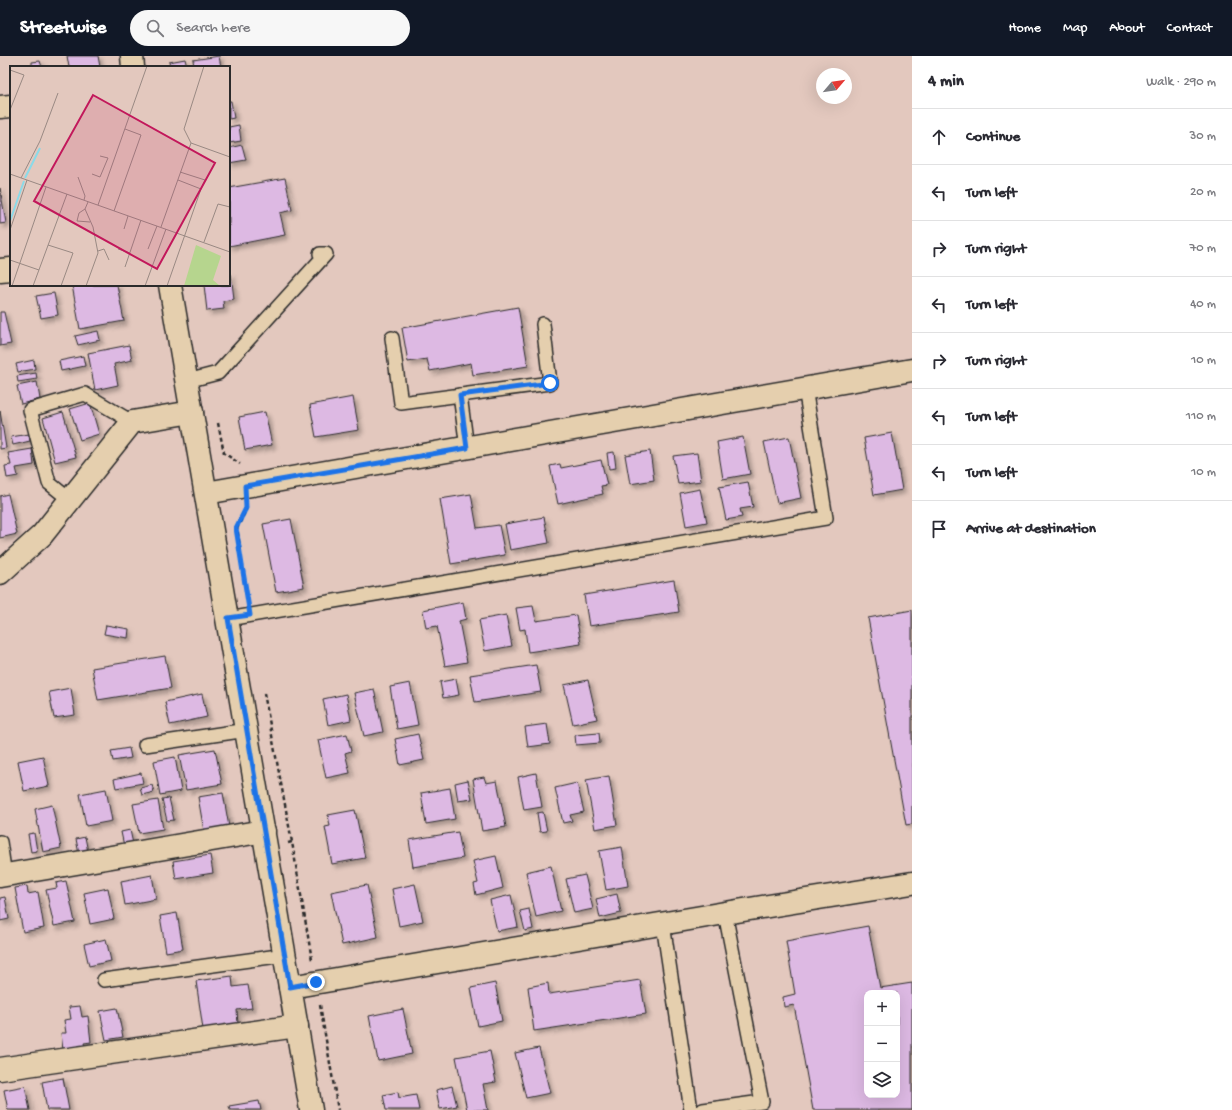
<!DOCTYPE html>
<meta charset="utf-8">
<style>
:root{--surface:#fff;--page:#f7f7f7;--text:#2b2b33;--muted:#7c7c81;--line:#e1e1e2;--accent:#111827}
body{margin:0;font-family:"Gochi Hand",sans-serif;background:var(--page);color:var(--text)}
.controls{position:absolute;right:12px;bottom:12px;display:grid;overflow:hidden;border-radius:8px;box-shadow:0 4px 16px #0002}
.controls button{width:36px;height:36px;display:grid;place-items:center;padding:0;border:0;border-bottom:1px solid var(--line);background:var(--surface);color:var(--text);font:20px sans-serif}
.compass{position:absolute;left:816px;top:12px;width:36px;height:36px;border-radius:50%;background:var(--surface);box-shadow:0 4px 16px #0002;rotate:61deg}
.stop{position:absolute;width:12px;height:12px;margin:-9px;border:3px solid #1a73e8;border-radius:50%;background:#fff}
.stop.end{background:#1a73e8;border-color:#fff;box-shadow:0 1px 4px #0008}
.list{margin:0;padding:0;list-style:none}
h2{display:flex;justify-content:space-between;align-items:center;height:52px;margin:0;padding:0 16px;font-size:17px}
h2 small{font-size:13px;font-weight:400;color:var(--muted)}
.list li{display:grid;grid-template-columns:26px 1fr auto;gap:12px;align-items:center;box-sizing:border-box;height:56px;padding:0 16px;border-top:1px solid var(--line)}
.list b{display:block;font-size:15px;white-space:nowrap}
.list em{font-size:13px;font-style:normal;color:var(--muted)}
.icon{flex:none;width:22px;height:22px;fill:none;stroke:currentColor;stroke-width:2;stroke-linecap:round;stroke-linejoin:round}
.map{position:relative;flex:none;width:912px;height:1054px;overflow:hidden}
header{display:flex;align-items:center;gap:24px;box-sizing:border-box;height:56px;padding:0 20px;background:var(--accent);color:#fff}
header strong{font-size:19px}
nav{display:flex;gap:22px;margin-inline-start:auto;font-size:14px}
.search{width:280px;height:36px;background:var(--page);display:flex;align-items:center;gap:10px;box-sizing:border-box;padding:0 14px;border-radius:22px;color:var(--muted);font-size:15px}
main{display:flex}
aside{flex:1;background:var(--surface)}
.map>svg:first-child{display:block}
.building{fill:#ddb9e3;stroke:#2b2b2b;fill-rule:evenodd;filter:url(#shadow)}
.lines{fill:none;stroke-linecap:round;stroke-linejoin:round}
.service-casing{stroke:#2b2b2b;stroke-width:16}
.minor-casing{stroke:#2b2b2b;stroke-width:25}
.tertiary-casing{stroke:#2b2b2b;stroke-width:25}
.path{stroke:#2b2b2b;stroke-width:2.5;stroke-dasharray:4 3;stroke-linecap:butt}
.service{stroke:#e5cfae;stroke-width:13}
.minor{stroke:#e5cfae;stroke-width:22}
.tertiary{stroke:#e5cfae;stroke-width:22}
.route{stroke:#1a73e8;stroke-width:5}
.inset-river{fill:none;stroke:#8bdae8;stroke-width:2}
.inset-road{fill:none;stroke:#998983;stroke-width:1}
.view{fill:#c2185b;fill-opacity:0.15;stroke:#c2185b;stroke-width:2}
.inset-edge{fill:none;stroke:#2b2b2b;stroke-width:2}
</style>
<header>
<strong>Streetwise</strong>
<div class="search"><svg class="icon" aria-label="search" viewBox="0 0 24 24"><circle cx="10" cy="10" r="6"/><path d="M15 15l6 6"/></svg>Search here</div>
<nav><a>Home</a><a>Map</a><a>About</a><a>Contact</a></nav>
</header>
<main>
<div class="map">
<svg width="912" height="1054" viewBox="0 0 912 1054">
<defs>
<filter id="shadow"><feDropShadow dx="3.5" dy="3.5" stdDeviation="2" flood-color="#0004"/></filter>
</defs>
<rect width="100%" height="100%" fill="#e3c8be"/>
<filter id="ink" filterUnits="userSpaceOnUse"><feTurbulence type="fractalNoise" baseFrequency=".025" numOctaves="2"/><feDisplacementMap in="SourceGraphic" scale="8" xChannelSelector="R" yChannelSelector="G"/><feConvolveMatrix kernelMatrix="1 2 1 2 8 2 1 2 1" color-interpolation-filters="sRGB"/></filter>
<g filter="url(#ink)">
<g class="building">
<polygon points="67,0 98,0 100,11 69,11"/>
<polygon points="219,0 221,11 194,11 193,4"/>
<polygon points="185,3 187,11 170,11 169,6"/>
<polygon points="40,5 42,11 32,11 32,6"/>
<polygon points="229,45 231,45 234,62 229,63"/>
<polygon points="239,69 241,85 229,87 229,71"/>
<polygon points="242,89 246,104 229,107 229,92"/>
<polygon points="285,122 292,154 280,157 285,179 229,190 229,132"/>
<polygon points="0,132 6,167 0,168"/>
<polygon points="229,218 231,218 234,243 223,245 224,253 207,255 204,229 229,229"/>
<polygon points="72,229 117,229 124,265 80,273"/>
<polygon points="54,237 58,259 41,262 36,240"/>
<polygon points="518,251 528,310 473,319 471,307 430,315 427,303 408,306 402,272"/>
<polygon points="0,256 4,256 11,288 0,290"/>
<polygon points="98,275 100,284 78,289 75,280"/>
<polygon points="129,289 132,304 114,308 118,329 95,334 88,297"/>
<polygon points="83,300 85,310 61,315 59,305"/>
<polygon points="34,304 35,313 18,316 16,308"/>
<polygon points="36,317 37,323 18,326 17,320"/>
<polygon points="37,326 40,343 21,348 17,330"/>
<polygon points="353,341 359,374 316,381 310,349"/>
<polygon points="90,347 99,378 80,384 70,353"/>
<polygon points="0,355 6,392 0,393"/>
<polygon points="63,356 76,401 55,406 43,362"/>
<polygon points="265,356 272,389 245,394 239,361"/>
<polygon points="892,377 902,434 874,439 864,382"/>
<polygon points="29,378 30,385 13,389 11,381"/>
<polygon points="743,381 750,418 723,423 717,386"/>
<polygon points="789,381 801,442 777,447 764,386"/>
<polygon points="32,393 34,409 16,412 18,420 7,422 5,410 11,409 8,397"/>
<polygon points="650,395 654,424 630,428 625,399"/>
<polygon points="614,396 616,412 609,413 607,397"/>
<polygon points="697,397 701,425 678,428 673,400"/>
<polygon points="601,404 607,429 601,430 603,438 558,448 550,410 560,408 561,412"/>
<polygon points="748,426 753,451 740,453 742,461 726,464 719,431"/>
<polygon points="700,433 707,466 686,470 680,437"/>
<polygon points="8,438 17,478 0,482 0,440"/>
<polygon points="471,438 477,472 499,469 505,499 451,508 440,443"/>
<polygon points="544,461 549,487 510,494 505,468"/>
<polygon points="291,463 304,531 276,536 263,468"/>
<polygon points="674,524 679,556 589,570 584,539"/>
<polygon points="463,546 466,563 459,565 467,606 445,610 437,570 426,572 423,554"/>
<polygon points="533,550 536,565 576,559 581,588 528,596 525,573 520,574 516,552"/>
<polygon points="912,554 912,768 906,769 868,562"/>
<polygon points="506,559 512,590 485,595 479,564"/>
<polygon points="106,569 129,573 128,582 104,578"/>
<polygon points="165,600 171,632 98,644 92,612"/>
<polygon points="536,609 541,636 475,646 470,619"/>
<polygon points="456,623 459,639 443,642 440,626"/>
<polygon points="588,624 597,663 573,668 564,629"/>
<polygon points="410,627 418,669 397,673 390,631"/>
<polygon points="71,632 75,659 54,662 49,636"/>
<polygon points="374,633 383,676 364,680 354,637"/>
<polygon points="202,638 207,661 170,669 165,646"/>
<polygon points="346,638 351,664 328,669 323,643"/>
<polygon points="547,668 550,688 528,691 525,671"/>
<polygon points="599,677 600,687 576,689 575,679"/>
<polygon points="347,678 351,695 345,697 350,717 326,722 318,684"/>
<polygon points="418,678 424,704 400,709 395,683"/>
<polygon points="129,692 131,702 113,705 111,695"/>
<polygon points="215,693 222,728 186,734 179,699"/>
<polygon points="43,700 49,730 24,735 18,705"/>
<polygon points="175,701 181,735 160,739 154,705"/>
<polygon points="141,717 143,727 116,732 114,723"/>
<polygon points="536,717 542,751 524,754 518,721"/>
<polygon points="609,720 617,769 595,773 586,724"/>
<polygon points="484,721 486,727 497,725 506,771 482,775 473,723"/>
<polygon points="468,724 472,743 458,745 455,727"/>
<polygon points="577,727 584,756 570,759 572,765 563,767 555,732"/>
<polygon points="152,729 154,736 142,739 140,732"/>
<polygon points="450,732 455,763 426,768 421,737"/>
<polygon points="106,733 112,765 86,770 80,738"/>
<polygon points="223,737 229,771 204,775 198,741"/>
<polygon points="169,742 174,764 167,765 162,743"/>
<polygon points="158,744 163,773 139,777 133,748"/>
<polygon points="52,749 61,792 43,796 35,753"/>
<polygon points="355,754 365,802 332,808 325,771 330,770 328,759"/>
<polygon points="543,756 547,775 540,776 537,757"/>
<polygon points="130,774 133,788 124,790 121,776"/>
<polygon points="458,776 463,802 413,811 409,784"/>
<polygon points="34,777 37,795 31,796 28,778"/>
<polygon points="85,781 88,796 79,798 76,783"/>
<polygon points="622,791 628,830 606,834 599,795"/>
<polygon points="210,799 213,817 176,823 173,805"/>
<polygon points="496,800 503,832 476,839 474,828 478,827 473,805"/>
<polygon points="551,810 561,855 536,861 526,816"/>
<polygon points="152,819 156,843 125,849 121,825"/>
<polygon points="585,819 593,853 574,857 566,823"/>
<polygon points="66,825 75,866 54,870 46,834 57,832 56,827"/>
<polygon points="415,828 423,865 399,870 392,833"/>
<polygon points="367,829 378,881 342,889 331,836"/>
<polygon points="27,830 28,838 38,836 44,872 23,876 15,832"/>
<polygon points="108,832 114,863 90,868 84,837"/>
<polygon points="617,838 621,857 600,862 596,843"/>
<polygon points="511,839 518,871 497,875 490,844"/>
<polygon points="5,841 9,863 0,865 0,842"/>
<polygon points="529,853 533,873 525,875 520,855"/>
<polygon points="177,857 183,893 166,896 160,860"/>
<path d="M868,870L880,932L912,927V1054H813L794,949L784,951L783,941L795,938L786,885ZM867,937H897V1039H867Z"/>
<polygon points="106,883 111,905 89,910 84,888"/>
<polygon points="232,920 233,931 248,929 252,952 237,954 238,968 203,973 196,925"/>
<polygon points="640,924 646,958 534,975 528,931 548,927 549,938"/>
<polygon points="495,927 502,965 478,970 471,932"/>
<polygon points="80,950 82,961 88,960 91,986 84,987 85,991 63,994 61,977 66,977 64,964 71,963 69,951"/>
<polygon points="117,952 123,981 106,984 100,955"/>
<polygon points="403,953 412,998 378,1005 369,960"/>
<polygon points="539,992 550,1037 526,1042 515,997"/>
<polygon points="490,995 496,1026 483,1028 488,1054 467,1054 456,1001"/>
<polygon points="63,1022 69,1054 47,1054 42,1026"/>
<polygon points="25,1030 30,1054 8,1054 4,1034"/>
<polygon points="452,1030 457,1050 440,1053 436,1034"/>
<polygon points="398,1036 399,1042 416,1039 419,1054 386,1054 383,1039"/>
<polygon points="259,1045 261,1054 230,1054 229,1050"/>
</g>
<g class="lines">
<defs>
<g id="service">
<polyline points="392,282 401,347 550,327 543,268"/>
<polyline points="187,325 218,317 326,198 320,198"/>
<polyline points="460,339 467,392"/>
<polyline points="70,444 49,427 30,354 85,338 132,366"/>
<polyline points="228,563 826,462 805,332"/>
<polyline points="145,689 247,674"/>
<polyline points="0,786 5,820"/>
<polyline points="663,868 691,1054"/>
<polyline points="104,924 285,899"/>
<polyline points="703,1054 762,1046 725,857"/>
</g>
<g id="minor">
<polyline points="0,51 11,50"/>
<polyline points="0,214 11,213"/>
<polyline points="0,517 42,479 132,366 192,356"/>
<polyline points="0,820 264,775"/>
<polyline points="290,931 725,857 912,827"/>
<polyline points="0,1013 297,970"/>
</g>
<g id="tertiary">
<polyline points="132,0 133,11"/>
<polyline points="170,229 311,1054"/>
<polyline points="206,437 912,314"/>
</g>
</defs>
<use href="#service" class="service-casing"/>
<use href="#minor" class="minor-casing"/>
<use href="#tertiary" class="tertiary-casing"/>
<g class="path">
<polyline points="218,367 224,397 240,408"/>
<polyline points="240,494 237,472 246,453"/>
<polyline points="264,637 292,786"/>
<polyline points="288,787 292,786 312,904"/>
<polyline points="320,949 338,1054"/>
</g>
<use href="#service" class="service"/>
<use href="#minor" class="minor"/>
<use href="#tertiary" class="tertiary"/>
</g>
</g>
<g class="lines" filter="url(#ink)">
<polyline class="route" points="316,926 290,931 228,562 250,559 236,472 246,452 245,430 467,392 460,339 550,327"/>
</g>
<g transform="translate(10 10)">
<rect width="220" height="220" fill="#e3c8be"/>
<path d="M186,179L211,190L203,214L210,220H174Z" fill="#b6d58e"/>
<path class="inset-river" d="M15,112L30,82M0,155L14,115"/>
<path class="inset-road" d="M194,0L174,63L181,77L220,91M0,4L14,9L0,44M170,106L195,114L191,123M0,108L220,186M82,108L90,111L98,92L90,90M68,111L75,130L74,134M11,112L30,75L48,27M88,139L137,0M75,143L69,147L67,155L80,156M104,145L131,69L115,63M151,161L181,77M114,163L118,150M0,164L17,114M194,176L208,138L220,141M38,179L63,187L51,220M108,183L120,187M138,183L147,160M88,185L94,183L99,194M0,194L29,204M115,201L131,154M2,220L36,121M23,220L57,128M76,220L88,187L83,161L75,143L78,136M135,220L156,163M157,220L191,123L168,114"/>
<path class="view" d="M83,29L205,97L147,203L24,135Z"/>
<rect width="220" height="220" class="inset-edge"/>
</g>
</svg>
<div class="controls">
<button>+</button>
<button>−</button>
<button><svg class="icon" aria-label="layers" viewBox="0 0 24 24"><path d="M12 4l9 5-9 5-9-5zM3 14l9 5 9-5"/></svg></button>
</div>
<svg class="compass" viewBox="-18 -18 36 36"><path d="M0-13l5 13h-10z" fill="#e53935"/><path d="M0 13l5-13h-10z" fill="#7c7c81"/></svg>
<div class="stop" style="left:550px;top:327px"></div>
<div class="stop end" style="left:316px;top:926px"></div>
</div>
<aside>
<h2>4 min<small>Walk · 290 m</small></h2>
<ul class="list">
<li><svg class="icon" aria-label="ahead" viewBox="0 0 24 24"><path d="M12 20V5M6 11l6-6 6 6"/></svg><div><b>Continue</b></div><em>30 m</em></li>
<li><svg class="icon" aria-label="left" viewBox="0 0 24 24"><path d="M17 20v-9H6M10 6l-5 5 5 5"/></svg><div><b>Turn left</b></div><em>20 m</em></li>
<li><svg class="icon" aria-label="right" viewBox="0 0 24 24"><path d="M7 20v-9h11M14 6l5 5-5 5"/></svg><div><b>Turn right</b></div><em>70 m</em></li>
<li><svg class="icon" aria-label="left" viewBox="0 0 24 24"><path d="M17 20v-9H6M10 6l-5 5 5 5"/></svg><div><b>Turn left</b></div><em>40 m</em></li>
<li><svg class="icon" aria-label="right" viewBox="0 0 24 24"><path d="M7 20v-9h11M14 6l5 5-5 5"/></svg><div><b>Turn right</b></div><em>10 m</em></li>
<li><svg class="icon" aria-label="left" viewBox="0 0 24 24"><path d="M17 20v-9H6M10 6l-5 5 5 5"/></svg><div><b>Turn left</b></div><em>110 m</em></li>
<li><svg class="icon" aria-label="left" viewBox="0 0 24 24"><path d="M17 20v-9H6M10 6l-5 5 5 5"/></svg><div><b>Turn left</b></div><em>10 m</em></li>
<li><svg class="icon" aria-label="arrive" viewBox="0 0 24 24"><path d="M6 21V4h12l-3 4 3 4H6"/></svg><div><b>Arrive at destination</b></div></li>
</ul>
</aside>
</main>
